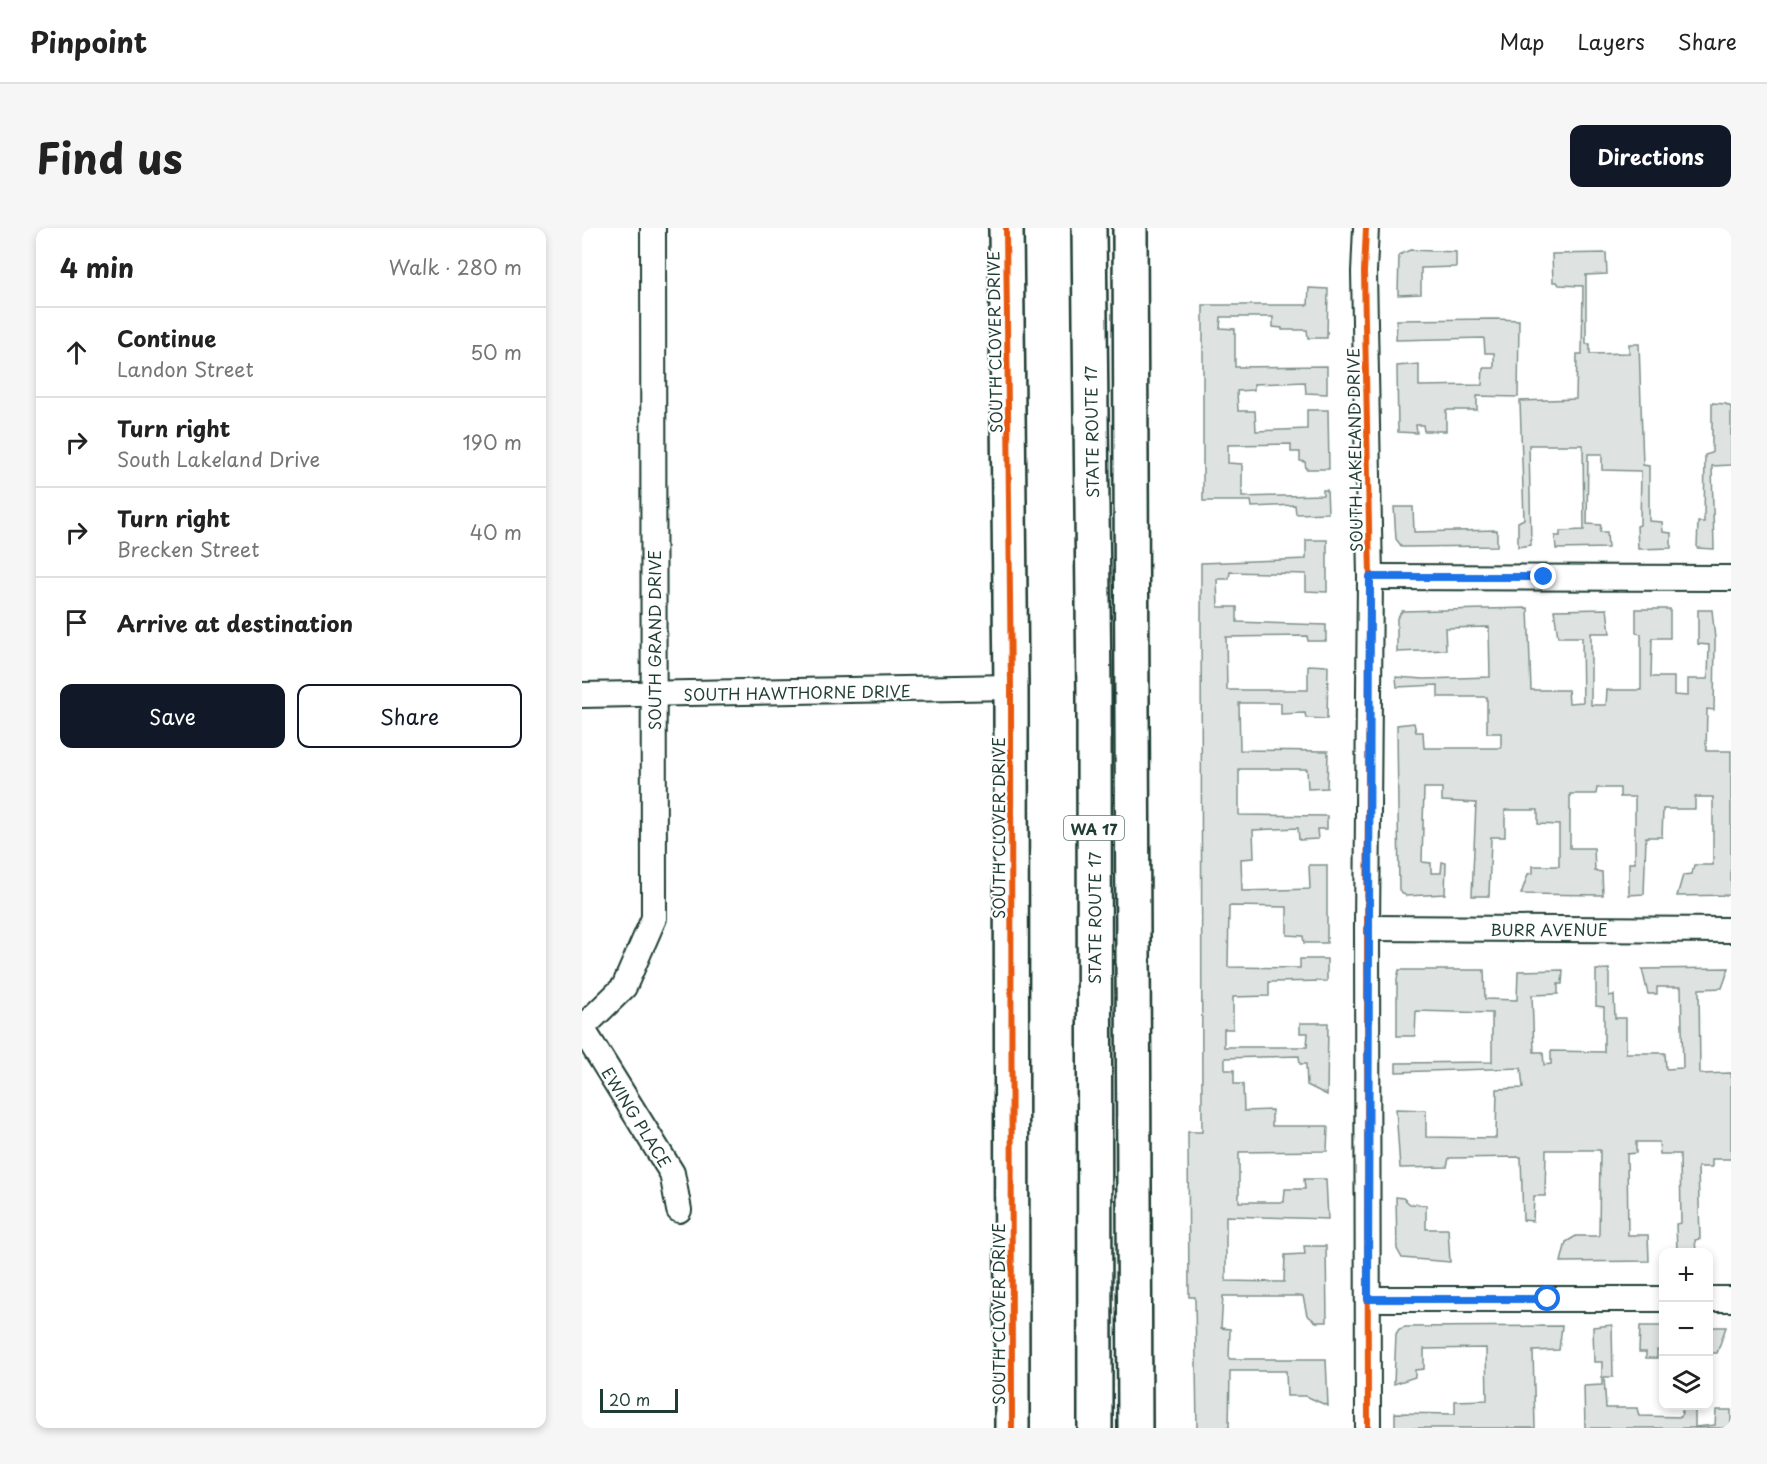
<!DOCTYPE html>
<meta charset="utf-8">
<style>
:root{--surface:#fff;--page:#f6f6f6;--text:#222;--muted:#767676;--line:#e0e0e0;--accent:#111827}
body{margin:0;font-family:"Playpen Sans",sans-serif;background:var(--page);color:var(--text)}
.controls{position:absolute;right:18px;bottom:18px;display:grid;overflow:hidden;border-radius:12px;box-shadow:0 3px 9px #0003}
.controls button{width:54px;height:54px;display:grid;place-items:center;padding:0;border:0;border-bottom:2px solid var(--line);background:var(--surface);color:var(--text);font:30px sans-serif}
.scale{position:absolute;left:18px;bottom:15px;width:78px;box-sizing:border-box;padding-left:6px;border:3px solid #1f3d34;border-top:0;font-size:16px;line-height:21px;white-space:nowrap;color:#1f3d34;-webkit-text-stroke:4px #fff;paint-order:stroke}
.stop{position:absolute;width:18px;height:18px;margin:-14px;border:4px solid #1a73e8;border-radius:50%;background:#fff}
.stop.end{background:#1a73e8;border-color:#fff;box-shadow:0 2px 6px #0008}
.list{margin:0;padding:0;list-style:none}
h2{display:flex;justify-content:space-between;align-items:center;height:78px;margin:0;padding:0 24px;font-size:26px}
h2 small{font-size:20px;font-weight:400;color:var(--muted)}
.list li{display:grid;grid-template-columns:39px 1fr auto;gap:18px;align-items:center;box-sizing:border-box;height:90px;padding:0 24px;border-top:2px solid var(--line)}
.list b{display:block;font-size:22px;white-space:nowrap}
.list p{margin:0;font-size:20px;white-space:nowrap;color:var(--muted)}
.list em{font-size:20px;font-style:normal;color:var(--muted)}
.actions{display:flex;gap:12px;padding:18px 24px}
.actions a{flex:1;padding:14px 0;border:2px solid var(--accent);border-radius:12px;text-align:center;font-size:21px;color:var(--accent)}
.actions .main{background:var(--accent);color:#fff}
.icon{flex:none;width:33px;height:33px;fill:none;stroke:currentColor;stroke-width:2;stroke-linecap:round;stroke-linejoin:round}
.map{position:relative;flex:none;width:1149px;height:1200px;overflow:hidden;border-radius:12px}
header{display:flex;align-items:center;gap:36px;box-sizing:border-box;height:84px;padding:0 30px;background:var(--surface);border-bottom:2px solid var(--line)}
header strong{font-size:28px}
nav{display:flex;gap:33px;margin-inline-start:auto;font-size:21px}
.intro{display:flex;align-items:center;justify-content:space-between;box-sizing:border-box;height:144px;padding:0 36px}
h1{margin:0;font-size:42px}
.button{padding:15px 27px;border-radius:12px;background:var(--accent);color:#fff;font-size:21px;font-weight:700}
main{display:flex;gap:36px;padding:0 36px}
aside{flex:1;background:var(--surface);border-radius:12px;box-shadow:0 3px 9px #0003}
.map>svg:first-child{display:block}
.green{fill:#dee3e2;stroke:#7e908b;stroke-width:1.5}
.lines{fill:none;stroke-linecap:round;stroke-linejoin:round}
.street-casing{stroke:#1f3d34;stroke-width:28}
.secondary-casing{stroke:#1f3d34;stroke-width:38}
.highway-casing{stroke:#1f3d34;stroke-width:38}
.street{stroke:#fff;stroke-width:24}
.secondary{stroke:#fff;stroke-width:33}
.highway{stroke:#fff;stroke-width:33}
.cycleway-casing{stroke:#fff;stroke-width:10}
.cycleway{stroke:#e8590c;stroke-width:6}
.route{stroke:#1a73e8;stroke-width:8}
.labels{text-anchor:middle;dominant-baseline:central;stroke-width:4.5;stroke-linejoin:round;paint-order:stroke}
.shield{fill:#fff;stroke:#627771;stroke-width:1.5}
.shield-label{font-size:15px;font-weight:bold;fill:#1f3d34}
.street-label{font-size:16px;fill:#1f3d34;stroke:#fff}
</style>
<header>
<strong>Pinpoint</strong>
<nav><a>Map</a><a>Layers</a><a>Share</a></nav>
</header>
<div class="intro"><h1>Find us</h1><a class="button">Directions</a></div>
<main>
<aside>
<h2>4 min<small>Walk · 280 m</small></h2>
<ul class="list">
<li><svg class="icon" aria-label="ahead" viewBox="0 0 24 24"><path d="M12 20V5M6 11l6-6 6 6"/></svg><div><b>Continue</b><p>Landon Street</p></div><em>50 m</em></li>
<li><svg class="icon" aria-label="right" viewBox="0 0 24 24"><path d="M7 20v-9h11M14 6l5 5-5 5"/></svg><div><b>Turn right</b><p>South Lakeland Drive</p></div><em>190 m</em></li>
<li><svg class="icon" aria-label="right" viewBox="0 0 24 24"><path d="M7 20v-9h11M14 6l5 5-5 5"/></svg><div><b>Turn right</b><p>Brecken Street</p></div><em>40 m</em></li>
<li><svg class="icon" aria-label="arrive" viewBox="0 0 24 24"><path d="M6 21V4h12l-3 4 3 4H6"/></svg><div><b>Arrive at destination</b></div></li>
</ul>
<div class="actions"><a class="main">Save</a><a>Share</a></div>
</aside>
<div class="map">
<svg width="1149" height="1200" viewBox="0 0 1149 1200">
<rect width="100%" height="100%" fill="#fff"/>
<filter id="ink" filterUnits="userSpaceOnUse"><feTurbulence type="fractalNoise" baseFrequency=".0167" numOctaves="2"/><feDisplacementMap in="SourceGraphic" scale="12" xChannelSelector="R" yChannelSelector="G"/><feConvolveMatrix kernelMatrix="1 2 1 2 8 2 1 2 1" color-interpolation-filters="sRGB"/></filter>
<g filter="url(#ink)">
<g class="green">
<polygon points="828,22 874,24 874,39 839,40 839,66 816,67 817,27"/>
<polygon points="1024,25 1025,46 1004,47 1004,116 1008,116 1008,126 1047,125 1047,116 1057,116 1061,237 1067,238 1067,293 1080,294 1081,304 1089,305 1089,320 1056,321 1055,298 1058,297 1059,243 1020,242 1020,226 1006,226 1005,296 1019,297 1018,304 1025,304 1026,320 974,321 973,308 978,308 978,303 1002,302 1001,217 947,217 949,317 936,319 936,294 942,291 938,173 994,171 995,126 1000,126 1001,58 977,57 975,54 971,54 970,26"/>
<polygon points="727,60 746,61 745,110 726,110 725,102 700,102 700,100 691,99 691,89 639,89 638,100 653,101 653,139 745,138 745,166 724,165 723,154 672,156 672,162 655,163 656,183 673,183 674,203 725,201 725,182 746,182 747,241 724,241 723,234 718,233 718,224 709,224 709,216 646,217 646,235 660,236 660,269 741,267 741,262 745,262 746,285 714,286 713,277 670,279 669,273 621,273 621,77 726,77"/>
<polygon points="914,91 937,92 936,169 895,168 895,182 864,182 864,203 842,203 841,197 834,197 835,205 816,204 815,138 837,136 837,158 900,157 901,140 912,140 912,125 903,125 902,110 814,112 815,92"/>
<polygon points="1130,175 1144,176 1149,179 1149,237 1130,238 1132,321 1115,320 1116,294 1122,294 1123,227 1130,225"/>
<polygon points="812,279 831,279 832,304 915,302 915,318 820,319 814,311"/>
<polygon points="724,312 745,312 745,364 724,363 724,346 648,344 647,351 635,351 636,379 655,379 655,394 744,397 744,413 726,413 725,408 644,409 645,462 726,462 726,437 746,438 745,491 724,490 723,485 699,486 699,475 657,475 658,522 746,523 745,560 726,561 725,541 657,541 657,587 745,588 745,601 735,601 736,611 717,612 716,600 671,602 672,630 659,631 660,663 728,661 727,637 745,637 745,715 722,715 721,708 705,707 705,679 647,678 646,739 718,740 718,731 745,731 745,753 687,754 687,768 651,769 651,801 642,801 642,819 725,819 726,805 718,805 718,795 746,795 745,867 725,857 724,836 718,836 717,828 643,830 643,842 652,842 652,856 661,856 662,883 690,882 690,898 746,898 745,923 657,924 657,974 702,974 703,961 723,961 722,951 744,951 746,991 644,988 644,1053 702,1054 703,1027 723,1026 722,1018 744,1018 745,1094 734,1094 725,1087 721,1068 641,1068 639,1100 648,1101 647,1131 744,1131 746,1178 724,1168 705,1168 704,1143 648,1143 647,1200 615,1200 613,1069 607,1069 606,904 620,904 619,335 724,331"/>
<polygon points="946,380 949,462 986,462 987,475 1001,474 1000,409 976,409 972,382 1025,381 1028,405 1009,405 1009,477 1024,477 1025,462 1059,462 1059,406 1054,405 1054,381 1088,381 1088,410 1070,410 1069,449 1092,449 1092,467 1106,468 1106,451 1126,451 1127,417 1116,416 1116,382 1130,382 1133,411 1132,482 1125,481 1124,523 1149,523 1149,667 1095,668 1101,647 1110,646 1112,637 1131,637 1131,569 1113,569 1113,581 1081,581 1080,609 1064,609 1062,666 1047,667 1047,635 1053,635 1053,569 1038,569 1038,560 1015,560 1014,566 988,566 988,620 1012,620 1013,643 1020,644 1021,667 939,666 946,646 951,645 951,638 977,638 977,597 956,596 956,582 923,582 923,609 909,609 907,668 890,668 894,575 860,573 860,560 842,560 840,634 849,635 849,645 859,645 860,634 864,635 863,666 824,668 817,662 815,497 832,495 834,504 841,504 842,520 919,520 919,505 905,505 905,469 856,469 856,457 815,459 814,449 842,451 908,449 907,399 863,400 864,422 815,424 815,390 820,383"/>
<polygon points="1147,740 1140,760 1117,761 1118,846 1149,845 1149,931 1130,931 1130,939 1116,939 1118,1011 1113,1012 1114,1024 1095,1024 1094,996 1099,995 1098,926 1078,926 1077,914 1054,914 1054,925 1045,926 1046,1007 1066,1007 1067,1033 979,1034 984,1014 994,1008 1017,1008 1018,922 964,922 963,968 952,968 951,993 941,992 939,929 867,930 865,939 818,940 814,881 844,882 844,909 914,910 915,861 941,860 939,840 814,844 814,835 910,834 910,785 834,783 833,808 815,808 815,751 817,742 902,742 903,771 935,772 936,743 981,742 980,756 976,756 976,766 950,767 952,824 961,824 962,837 969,836 969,823 1022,824 1022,779 1014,778 1014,742 1027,741 1027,768 1032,767 1033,790 1044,790 1044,825 1083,825 1084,841 1101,840 1099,759 1075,759 1075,766 1066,766 1060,741"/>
<polygon points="814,969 821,970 828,976 844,977 844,1001 866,1001 868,1034 820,1030 815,1021"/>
<polygon points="1030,1097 1031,1149 1022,1149 1024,1180 1055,1180 1057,1188 1099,1189 1101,1178 1113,1178 1113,1199 1133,1197 1134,1182 1149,1182 1149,1200 1003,1200 1002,1158 1020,1157 1020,1134 1012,1134 1011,1099"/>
<polygon points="980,1098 977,1122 951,1123 953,1200 813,1200 813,1185 873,1186 873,1173 905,1172 904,1120 842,1121 842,1141 833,1142 833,1149 812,1156 814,1106 817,1101 823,1099"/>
<polygon points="1058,1098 1081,1098 1081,1122 1075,1122 1075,1130 1064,1130 1064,1124 1057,1124"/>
<polygon points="1127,1099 1144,1099 1135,1125 1127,1125"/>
</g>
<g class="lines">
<defs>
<g id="street">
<polyline points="784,0 782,44 788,349 785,700 786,1200"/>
<polyline points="788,349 1149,350"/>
<polyline points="0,467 429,459"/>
<polyline points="785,700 1149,702"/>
<polyline points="0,800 42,759 72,690 71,0"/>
<polyline points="0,800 90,945 97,982"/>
<polyline points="786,1071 1082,1071"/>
<polyline points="1126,1071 1149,1071"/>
</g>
<polyline id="secondary" points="424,0 429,459 430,1200"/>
<g id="highway">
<polyline points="507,0 512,466 513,1200"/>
<polyline points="548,0 553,1200"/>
</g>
</defs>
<use href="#street" class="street-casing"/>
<use href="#secondary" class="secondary-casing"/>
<use href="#highway" class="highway-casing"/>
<use href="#street" class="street"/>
<use href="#secondary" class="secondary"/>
<use href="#highway" class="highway"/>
<defs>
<g id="cycleway">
<polyline points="424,0 429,459 430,1200"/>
<polyline points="784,0 782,44 788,349 785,700 786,1200"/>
</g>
</defs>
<use href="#cycleway" class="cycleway-casing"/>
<use href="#cycleway" class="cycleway"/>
</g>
</g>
<g class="lines" filter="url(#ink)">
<polyline class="route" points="962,349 788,349 786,1071 966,1071"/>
</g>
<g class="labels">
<rect class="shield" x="482" y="588" width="60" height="24" rx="4.5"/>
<g class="shield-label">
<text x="512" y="600">WA 17</text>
</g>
<g class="street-label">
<text transform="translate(412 114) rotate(-91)">SOUTH CLOVER DRIVE</text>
<text transform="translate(509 204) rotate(-91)">STATE ROUTE 17</text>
<text transform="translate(772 222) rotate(-91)">SOUTH LAKELAND DRIVE</text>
<text transform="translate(72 412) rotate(-90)">SOUTH GRAND DRIVE</text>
<text transform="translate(215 464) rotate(-1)">SOUTH HAWTHORNE DRIVE</text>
<text transform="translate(416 600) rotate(-90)">SOUTH CLOVER DRIVE</text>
<text transform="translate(512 690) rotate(-90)">STATE ROUTE 17</text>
<text x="967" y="701">BURR AVENUE</text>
<text transform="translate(55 889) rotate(58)">EWING PLACE</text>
<text transform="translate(416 1086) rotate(-90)">SOUTH CLOVER DRIVE</text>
</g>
</g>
</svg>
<div class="controls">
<button>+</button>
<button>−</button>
<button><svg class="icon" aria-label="layers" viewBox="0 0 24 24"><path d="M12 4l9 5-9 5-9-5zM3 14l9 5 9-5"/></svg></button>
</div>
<div class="scale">20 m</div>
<div class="stop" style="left:966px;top:1071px"></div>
<div class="stop end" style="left:962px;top:349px"></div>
</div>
</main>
